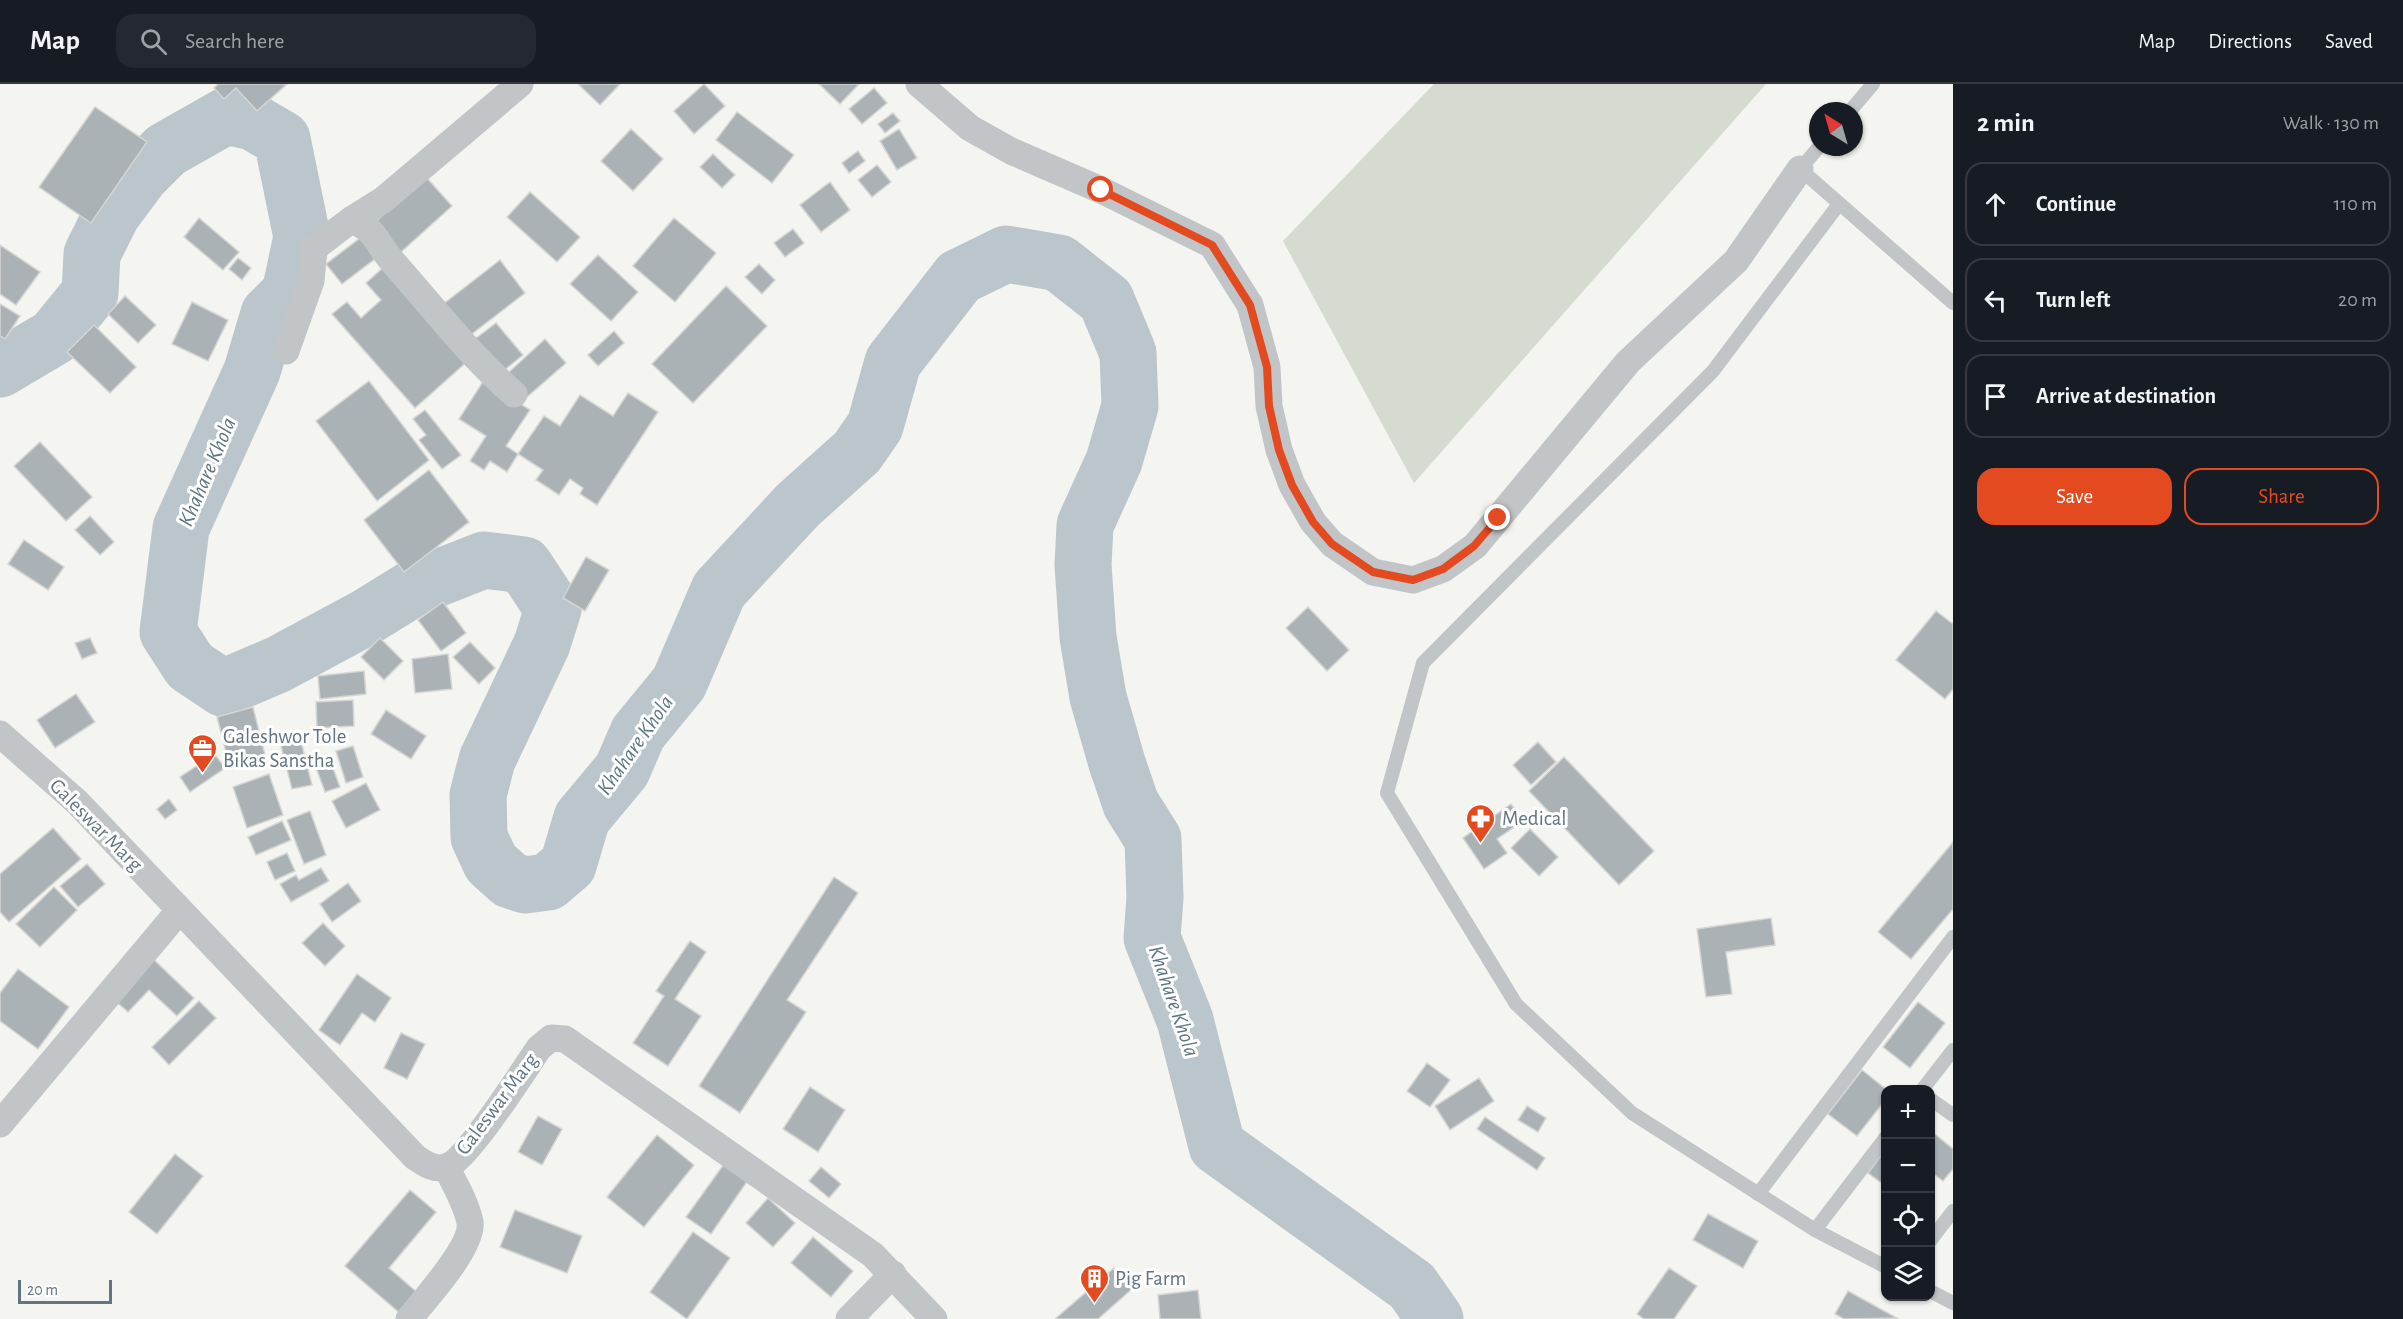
<!DOCTYPE html>
<meta charset="utf-8">
<style>
:root{--surface:#171b24;--page:#242831;--text:#f1f3f6;--muted:#9ea1a6;--line:#363941;--accent:#e44a1f}
body{margin:0;font-family:"Alegreya Sans",sans-serif;background:var(--page);color:var(--text)}
.controls{position:absolute;right:18px;bottom:18px;display:grid;overflow:hidden;border-radius:12px;box-shadow:0 2px 4px #0004}
.controls button{width:54px;height:54px;display:grid;place-items:center;padding:0;border:0;border-bottom:2px solid var(--line);background:var(--surface);color:var(--text);font:30px sans-serif}
.compass{position:absolute;left:1809px;top:18px;width:54px;height:54px;border-radius:50%;background:var(--surface);box-shadow:0 2px 4px #0004;rotate:323deg}
.scale{position:absolute;left:18px;bottom:15px;width:94px;box-sizing:border-box;padding-left:6px;border:3px solid #627481;border-top:0;font-size:16px;line-height:21px;white-space:nowrap;color:#627481;-webkit-text-stroke:4px #fff;paint-order:stroke}
.stop{position:absolute;width:18px;height:18px;margin:-14px;border:4px solid #e44a1f;border-radius:50%;background:#fff}
.stop.end{background:#e44a1f;border-color:#fff;box-shadow:0 2px 6px #0008}
.list{margin:0;padding:0;list-style:none}
h2{display:flex;justify-content:space-between;align-items:center;height:78px;margin:0;padding:0 24px;font-size:26px}
h2 small{font-size:20px;font-weight:400;color:var(--muted)}
.list li{display:grid;grid-template-columns:39px 1fr auto;gap:18px;align-items:center;box-sizing:border-box;height:84px;margin:0 12px 12px;padding:0 12px;border:2px solid var(--line);border-radius:18px}
.list b{display:block;font-size:22px;white-space:nowrap}
.list em{font-size:20px;font-style:normal;color:var(--muted)}
.actions{display:flex;gap:12px;padding:18px 24px}
.actions a{flex:1;padding:14px 0;border:2px solid var(--accent);border-radius:18px;text-align:center;font-size:21px;color:var(--accent)}
.actions .main{background:var(--accent);color:#fff}
.icon{flex:none;width:33px;height:33px;fill:none;stroke:currentColor;stroke-width:2;stroke-linecap:round;stroke-linejoin:round}
.map{position:relative;flex:none;width:1953px;height:1235px;overflow:hidden}
header{display:flex;align-items:center;gap:36px;box-sizing:border-box;height:84px;padding:0 30px;background:var(--surface);border-bottom:2px solid var(--line)}
header strong{font-size:28px}
nav{display:flex;gap:33px;margin-inline-start:auto;font-size:21px}
.search{width:420px;height:54px;background:var(--page);display:flex;align-items:center;gap:15px;box-sizing:border-box;padding:0 21px;border-radius:18px;color:var(--muted);font-size:22px}
main{display:flex}
aside{flex:1;background:var(--surface)}
.map>svg:first-child{display:block}
.green{fill:#d5dbd1}
.lines{fill:none;stroke-linecap:round;stroke-linejoin:round}
.river{stroke:#bac6cb;stroke-width:57}
.building{fill:#aab2b6;stroke:#d5d5d3;stroke-width:1.5}
.service{stroke:#c1c5c8;stroke-width:14}
.minor{stroke:#c1c5c8;stroke-width:27}
.route{stroke:#e44a1f;stroke-width:8}
.labels{text-anchor:middle;dominant-baseline:central;stroke-width:6;stroke-linejoin:round;paint-order:stroke}
.poi-label{font-size:21px;fill:#627481;stroke:#fff;text-anchor:start}
.street-label{font-size:21px;fill:#627481;stroke:#fff}
.water-label{font-size:22px;font-style:italic;fill:#5e777f;stroke:#fff}
</style>
<header>
<strong>Map</strong>
<div class="search"><svg class="icon" aria-label="search" viewBox="0 0 24 24"><circle cx="10" cy="10" r="6"/><path d="M15 15l6 6"/></svg>Search here</div>
<nav><a>Map</a><a>Directions</a><a>Saved</a></nav>
</header>
<main>
<div class="map">
<svg width="1953" height="1235" viewBox="0 0 1953 1235">
<rect width="100%" height="100%" fill="#f4f4f0"/>
<polygon class="green" points="1434,0 1766,0 1414,399 1283,157"/>
<g class="lines">
<polyline class="river" points="0,285 54,253 90,209 92,170 112,130 141,91 166,66 226,32 253,38 282,55 302,153 290,209 269,230 252,287 181,444 168,548 190,582 223,604 279,580 368,532 415,503 484,476 524,481 553,525 542,560 487,676 478,711 479,753 491,779 510,796 525,801 548,798 568,781 582,734 622,686 638,649 679,599 719,506 798,421 857,368 875,342 893,278 959,193 1006,170 1059,179 1106,216 1128,269 1130,322 1114,377 1085,441 1083,481 1088,553 1098,613 1117,679 1131,720 1153,755 1155,813 1152,854 1185,936 1217,1062 1412,1202 1435,1235"/>
</g>
<g class="building">
<polygon points="218,0 287,0 257,27 236,4 224,15 214,4"/>
<polygon points="578,0 620,0 600,21"/>
<polygon points="704,0 725,22 694,50 674,27"/>
<polygon points="819,0 859,0 840,20"/>
<polygon points="874,4 887,19 862,40 849,25"/>
<polygon points="95,23 147,58 91,139 39,103"/>
<polygon points="737,28 794,71 772,99 716,56"/>
<polygon points="893,29 900,37 885,49 878,40"/>
<polygon points="631,45 663,75 633,107 601,77"/>
<polygon points="899,45 917,74 897,86 880,57"/>
<polygon points="858,67 865,77 849,89 842,79"/>
<polygon points="713,70 735,91 722,104 700,83"/>
<polygon points="877,81 891,98 872,113 858,96"/>
<polygon points="425,92 452,122 401,168 374,139"/>
<polygon points="830,98 850,126 821,148 800,121"/>
<polygon points="530,108 580,153 557,178 507,133"/>
<polygon points="199,134 239,168 223,186 184,153"/>
<polygon points="674,134 716,169 675,218 633,182"/>
<polygon points="793,145 804,159 785,173 774,159"/>
<polygon points="364,151 380,171 342,200 326,180"/>
<polygon points="0,161 40,188 16,221 0,210"/>
<polygon points="598,171 638,208 611,237 570,200"/>
<polygon points="238,174 251,184 242,196 229,185"/>
<polygon points="500,176 525,209 468,253 442,221"/>
<polygon points="759,180 775,196 762,210 745,193"/>
<polygon points="386,181 469,276 415,324 332,230 347,218 361,234 381,216 366,199"/>
<polygon points="726,202 767,242 693,319 652,280"/>
<polygon points="125,212 156,241 138,259 108,230"/>
<polygon points="192,218 228,236 208,277 172,260"/>
<polygon points="0,220 20,232 5,255 0,252"/>
<polygon points="496,239 523,271 502,288 475,255"/>
<polygon points="94,241 136,283 110,309 67,268"/>
<polygon points="614,247 624,259 598,282 588,271"/>
<polygon points="545,255 566,279 527,313 507,290"/>
<polygon points="484,296 530,326 506,362 518,370 507,388 490,377 484,386 470,377 486,352 459,335"/>
<polygon points="369,297 429,376 377,417 316,337"/>
<polygon points="628,309 658,328 597,421 580,410 583,404 570,395 559,411 536,396 543,386 518,370 544,332 560,342 580,311 613,332"/>
<polygon points="425,326 461,371 442,385 419,356 426,351 413,335"/>
<polygon points="40,358 92,413 66,437 14,382"/>
<polygon points="429,386 469,438 404,488 364,436"/>
<polygon points="90,432 114,458 100,471 75,446"/>
<polygon points="24,456 64,483 48,506 8,480"/>
<polygon points="586,473 609,486 585,527 563,514"/>
<polygon points="443,518 466,549 441,567 418,536"/>
<polygon points="1308,523 1349,566 1327,587 1286,544"/>
<polygon points="1936,527 1953,540 1953,605 1945,615 1896,576"/>
<polygon points="90,554 97,569 82,575 75,559"/>
<polygon points="380,554 403,577 384,596 361,573"/>
<polygon points="470,558 495,584 479,600 453,573"/>
<polygon points="448,570 452,605 415,609 412,575"/>
<polygon points="364,587 366,610 320,615 318,592"/>
<polygon points="76,610 95,638 55,664 37,636"/>
<polygon points="353,616 354,642 317,644 316,618"/>
<polygon points="253,623 265,671 229,680 217,633"/>
<polygon points="386,626 426,652 411,675 371,650"/>
<polygon points="301,657 312,701 292,705 281,662"/>
<polygon points="1538,658 1556,678 1531,701 1513,681"/>
<polygon points="208,661 225,684 190,708 180,693 198,681 192,672"/>
<polygon points="353,662 363,693 346,699 336,667"/>
<polygon points="1564,673 1654,767 1619,801 1529,707"/>
<polygon points="330,676 340,703 325,708 315,681"/>
<polygon points="269,690 283,731 247,744 233,703"/>
<polygon points="366,699 380,726 346,744 332,717"/>
<polygon points="169,715 177,726 165,735 157,725"/>
<polygon points="1511,720 1523,737 1497,755 1507,769 1484,785 1463,754"/>
<polygon points="310,727 326,771 304,780 287,736"/>
<polygon points="282,737 291,756 256,771 248,753"/>
<polygon points="53,744 81,775 9,838 0,828 0,790"/>
<polygon points="1530,745 1558,773 1539,792 1511,764"/>
<polygon points="1953,758 1953,825 1911,875 1878,848"/>
<polygon points="287,769 295,787 275,796 267,778"/>
<polygon points="87,780 105,800 78,823 60,802"/>
<polygon points="321,784 329,797 291,818 280,800 296,791 299,796"/>
<polygon points="834,793 858,809 787,916 806,928 740,1029 699,1002"/>
<polygon points="348,799 361,817 332,838 320,820"/>
<polygon points="54,803 77,826 40,863 16,840"/>
<polygon points="1771,834 1775,861 1726,868 1732,910 1706,913 1697,845"/>
<polygon points="323,839 345,862 325,882 302,859"/>
<polygon points="690,857 706,868 675,915 701,932 668,982 633,959 664,912 656,907"/>
<polygon points="151,873 194,914 177,932 149,906 128,928 112,914"/>
<polygon points="18,885 69,923 38,965 0,937 0,909"/>
<polygon points="357,890 391,914 375,938 362,929 340,961 319,946"/>
<polygon points="199,917 216,934 169,981 152,963"/>
<polygon points="1918,918 1945,939 1910,984 1883,963"/>
<polygon points="401,949 425,960 407,995 384,984"/>
<polygon points="1427,979 1450,996 1430,1023 1407,1007"/>
<polygon points="1862,986 1887,1006 1886,1015 1857,1052 1828,1030"/>
<polygon points="1479,994 1494,1017 1450,1046 1435,1022"/>
<polygon points="810,1003 845,1026 818,1068 783,1045"/>
<polygon points="1527,1022 1546,1034 1538,1048 1518,1036"/>
<polygon points="538,1032 562,1045 542,1081 518,1068"/>
<polygon points="1485,1033 1545,1074 1537,1086 1477,1045"/>
<polygon points="1930,1046 1953,1065 1953,1085 1943,1097 1930,1087"/>
<polygon points="657,1051 694,1081 644,1143 607,1113"/>
<polygon points="1886,1065 1886,1102 1868,1089"/>
<polygon points="175,1070 203,1092 157,1150 129,1128"/>
<polygon points="724,1080 748,1096 711,1150 686,1133"/>
<polygon points="821,1083 841,1100 829,1114 809,1097"/>
<polygon points="410,1106 436,1128 389,1184 419,1210 402,1231 345,1182"/>
<polygon points="768,1114 795,1139 773,1163 746,1139"/>
<polygon points="515,1126 582,1152 567,1189 500,1163"/>
<polygon points="1708,1130 1758,1157 1743,1184 1693,1156"/>
<polygon points="693,1148 730,1174 687,1235 650,1208"/>
<polygon points="813,1153 853,1187 831,1213 791,1179"/>
<polygon points="1114,1184 1132,1205 1098,1235 1055,1235"/>
<polygon points="1669,1184 1697,1202 1674,1235 1644,1235 1637,1230"/>
<polygon points="1198,1206 1201,1235 1160,1235 1158,1211"/>
<polygon points="1848,1207 1897,1234 1844,1235 1835,1230"/>
</g>
<g class="lines">
<g class="service">
<polyline points="1850,27 1873,0"/>
<polyline points="1819,63 1800,85 1953,219"/>
<polyline points="1839,120 1713,287 1423,579 1387,709 1516,920 1632,1029 1815,1146 1886,1183"/>
<polyline points="1922,1006 1953,966"/>
<polyline points="1930,1015 1953,1031"/>
<polyline points="1758,1110 1953,853"/>
<polyline points="1815,1146 1886,1053"/>
<polyline points="1930,1157 1953,1127"/>
<polyline points="1930,1207 1953,1219"/>
</g>
<g class="minor">
<polyline points="919,0 970,44 1011,67 1101,106 1212,161 1250,221 1267,283 1269,322 1279,366 1292,401 1313,438 1332,460 1373,488 1413,496 1443,485 1475,462 1628,278 1736,177 1800,85"/>
<polyline points="286,267 311,197 314,164 351,136"/>
<path d="M514,310C469,271 432,222 392,177C376,159 376,145 351,136L383,116L520,0"/>
<path d="M0,650L77,718L415,1073C424,1079 433,1086 445,1083C465,1079 524,986 539,964L551,954L565,955L873,1171L934,1235"/>
<polyline points="0,1040 179,827"/>
<path d="M409,1235C424,1216 474,1162 470,1138C466,1119 455,1100 446,1083"/>
<polyline points="849,1235 893,1190"/>
</g>
</g>
<g class="lines">
<polyline class="route" points="1101,106 1212,161 1250,221 1267,283 1269,322 1279,366 1292,401 1313,438 1332,460 1373,488 1413,496 1443,485 1474,462 1498,434"/>
</g>
<defs>
<symbol id="office-pin" viewBox="-11 -11 22 30"><path d="M0 17L-7.5 6A9.5 9.5 0 1 1 7.5 6Z" fill="#e44a1f" stroke="#fff"/><path d="M-6-3h4V-5.5h4V-3h4V5H-6ZM-1-4.5V-3h2v-1.5ZM-6 0V1H6V0Z" fill="#fff"/></symbol>
<symbol id="pharmacy-pin" viewBox="-11 -11 22 30"><path d="M0 17L-7.5 6A9.5 9.5 0 1 1 7.5 6Z" fill="#e44a1f" stroke="#fff"/><path d="M-2-6h4v4h4v4h-4v4h-4v-4h-4v-4h4Z" fill="#fff"/></symbol>
<symbol id="building-pin" viewBox="-11 -11 22 30"><path d="M0 17L-7.5 6A9.5 9.5 0 1 1 7.5 6Z" fill="#e44a1f" stroke="#fff"/><path d="M-4-6H4V6H1V3H-1V6H-4ZM-2.5-4.3h1.7v1.8h-1.7ZM.8-4.3h1.7v1.8H.8ZM-2.5-1h1.7V.8h-1.7ZM.8-1h1.7V.8H.8Z" fill="#fff"/></symbol>
</defs>
<g fill-rule="evenodd">
<use href="#office-pin" x="186" y="648" width="33" height="45"/>
<use href="#pharmacy-pin" x="1464" y="718" width="33" height="45"/>
<use href="#building-pin" x="1078" y="1178" width="33" height="45"/>
</g>
<g class="labels">
<g class="poi-label">
<text x="223" y="652">Galeshwor Tole<tspan x="223" dy="24">Bikas Sanstha</tspan></text>
<text x="1502" y="734">Medical</text>
<text x="1115" y="1194">Pig Farm</text>
</g>
<g class="street-label">
<text transform="translate(96 741) rotate(45)">Galeswar Marg</text>
<text transform="translate(497 1020) rotate(-53)">Galeswar Marg</text>
</g>
<g class="water-label">
<text transform="translate(207 388) rotate(-67)">Khahare Khola</text>
<text transform="translate(635 661) rotate(-55)">Khahare Khola</text>
<text transform="translate(1174 917) rotate(71)">Khahare Khola</text>
</g>
</g>
</svg>
<div class="controls">
<button>+</button>
<button>−</button>
<button><svg class="icon" aria-label="locate" viewBox="0 0 24 24"><circle cx="12" cy="12" r="6"/><path d="M12 2v4M12 18v4M2 12h4M18 12h4"/></svg></button>
<button><svg class="icon" aria-label="layers" viewBox="0 0 24 24"><path d="M12 4l9 5-9 5-9-5zM3 14l9 5 9-5"/></svg></button>
</div>
<svg class="compass" viewBox="-18 -18 36 36"><path d="M0-13l5 13h-10z" fill="#e53935"/><path d="M0 13l5-13h-10z" fill="#9ea1a6"/></svg>
<div class="scale">20 m</div>
<div class="stop" style="left:1101px;top:106px"></div>
<div class="stop end" style="left:1498px;top:434px"></div>
</div>
<aside>
<h2>2 min<small>Walk · 130 m</small></h2>
<ul class="list">
<li><svg class="icon" aria-label="ahead" viewBox="0 0 24 24"><path d="M12 20V5M6 11l6-6 6 6"/></svg><div><b>Continue</b></div><em>110 m</em></li>
<li><svg class="icon" aria-label="left" viewBox="0 0 24 24"><path d="M17 20v-9H6M10 6l-5 5 5 5"/></svg><div><b>Turn left</b></div><em>20 m</em></li>
<li><svg class="icon" aria-label="arrive" viewBox="0 0 24 24"><path d="M6 21V4h12l-3 4 3 4H6"/></svg><div><b>Arrive at destination</b></div></li>
</ul>
<div class="actions"><a class="main">Save</a><a>Share</a></div>
</aside>
</main>
